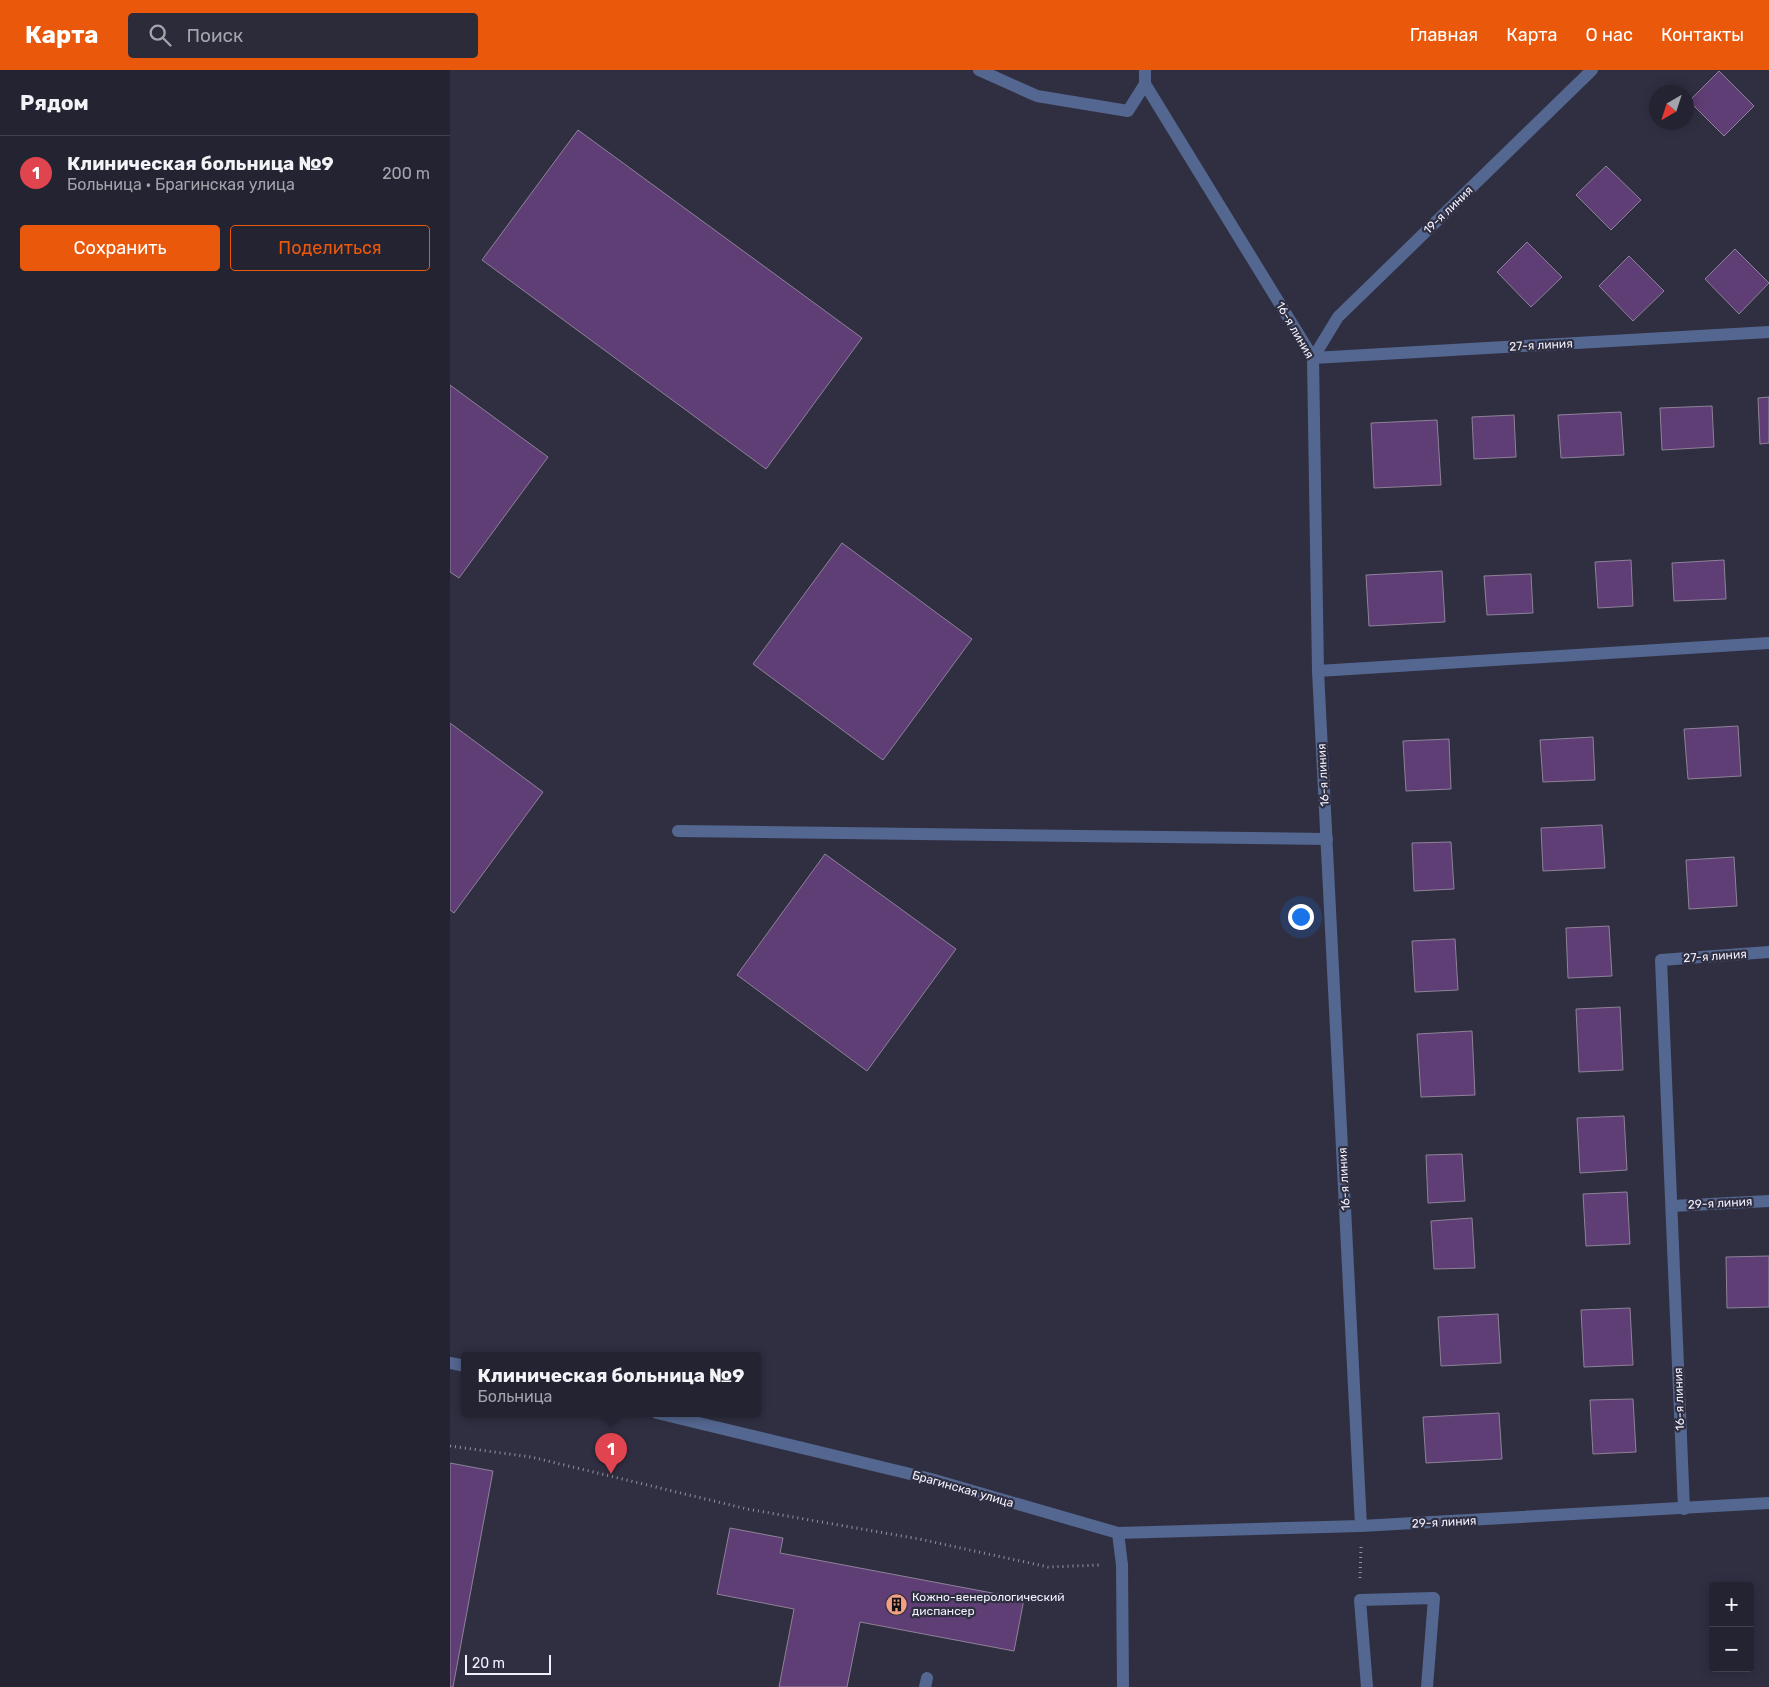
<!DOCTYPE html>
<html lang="ru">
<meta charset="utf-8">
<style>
:root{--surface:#242332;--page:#2c2b3a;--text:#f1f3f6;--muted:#a3a4ac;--line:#41404d;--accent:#ea580c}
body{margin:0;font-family:Rubik,sans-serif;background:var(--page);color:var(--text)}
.controls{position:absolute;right:15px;bottom:15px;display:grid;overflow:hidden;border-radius:5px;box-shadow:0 2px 12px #0003}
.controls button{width:45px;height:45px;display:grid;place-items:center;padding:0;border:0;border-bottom:1px solid var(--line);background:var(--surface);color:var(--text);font:25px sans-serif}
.compass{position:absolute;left:1199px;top:15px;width:45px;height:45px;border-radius:50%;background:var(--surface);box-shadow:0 2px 12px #0003;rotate:219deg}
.scale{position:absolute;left:15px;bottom:12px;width:86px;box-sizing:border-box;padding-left:5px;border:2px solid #f1f1fe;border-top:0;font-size:14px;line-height:18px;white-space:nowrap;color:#f1f1fe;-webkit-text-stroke:4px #302f42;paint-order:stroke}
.you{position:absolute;left:850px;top:846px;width:18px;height:18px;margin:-12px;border:4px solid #fff;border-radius:50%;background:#1a73e8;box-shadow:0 0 0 8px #1a73e833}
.badge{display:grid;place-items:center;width:32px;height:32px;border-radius:50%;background:var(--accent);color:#fff;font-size:16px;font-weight:700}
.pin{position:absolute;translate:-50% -41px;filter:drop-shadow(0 1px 2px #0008)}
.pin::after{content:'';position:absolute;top:26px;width:18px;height:15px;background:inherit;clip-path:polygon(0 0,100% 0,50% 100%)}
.popup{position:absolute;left:11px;top:1282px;width:300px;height:65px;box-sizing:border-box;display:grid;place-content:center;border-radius:5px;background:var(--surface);filter:drop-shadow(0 1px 4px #0005);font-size:16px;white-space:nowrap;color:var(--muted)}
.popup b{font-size:19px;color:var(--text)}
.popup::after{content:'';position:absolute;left:50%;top:100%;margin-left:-10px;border:10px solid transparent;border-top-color:var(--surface)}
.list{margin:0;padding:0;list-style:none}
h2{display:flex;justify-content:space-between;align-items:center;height:65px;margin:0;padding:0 20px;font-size:21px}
h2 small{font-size:16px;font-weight:400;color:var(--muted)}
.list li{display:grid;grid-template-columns:32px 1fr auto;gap:15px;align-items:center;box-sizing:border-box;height:75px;padding:0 20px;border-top:1px solid var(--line)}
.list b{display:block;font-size:19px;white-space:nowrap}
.list p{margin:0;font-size:16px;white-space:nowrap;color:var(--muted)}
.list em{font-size:16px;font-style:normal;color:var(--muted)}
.actions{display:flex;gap:10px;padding:15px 20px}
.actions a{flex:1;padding:11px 0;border:1px solid var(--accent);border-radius:5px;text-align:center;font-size:18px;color:var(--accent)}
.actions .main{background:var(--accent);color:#fff}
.icon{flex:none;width:28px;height:28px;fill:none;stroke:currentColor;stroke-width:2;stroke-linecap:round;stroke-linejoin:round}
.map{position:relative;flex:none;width:1319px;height:1617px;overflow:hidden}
header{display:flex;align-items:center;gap:30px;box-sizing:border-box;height:70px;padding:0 25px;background:var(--accent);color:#fff}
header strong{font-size:24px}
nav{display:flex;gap:28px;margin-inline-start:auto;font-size:18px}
.search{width:350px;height:45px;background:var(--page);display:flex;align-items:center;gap:12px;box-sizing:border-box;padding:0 18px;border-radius:5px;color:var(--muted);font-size:19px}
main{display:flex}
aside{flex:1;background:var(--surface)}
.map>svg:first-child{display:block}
.building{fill:#5f3e76;stroke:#8e8298}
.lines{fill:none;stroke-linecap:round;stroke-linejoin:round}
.path{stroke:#9292a2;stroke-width:3;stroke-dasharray:1 4;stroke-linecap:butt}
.minor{stroke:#546790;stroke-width:12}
.labels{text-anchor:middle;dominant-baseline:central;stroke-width:4.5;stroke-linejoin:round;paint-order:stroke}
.street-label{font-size:12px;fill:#f1f1fe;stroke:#302f42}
.poi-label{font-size:12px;fill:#f1f1fe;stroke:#302f42;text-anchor:start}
</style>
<header>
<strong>Карта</strong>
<div class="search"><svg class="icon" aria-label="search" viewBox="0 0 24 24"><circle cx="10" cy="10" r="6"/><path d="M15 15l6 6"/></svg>Поиск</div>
<nav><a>Главная</a><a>Карта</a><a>О нас</a><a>Контакты</a></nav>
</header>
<main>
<aside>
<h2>Рядом<small></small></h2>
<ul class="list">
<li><span class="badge" style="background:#e0444e">1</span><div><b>Клиническая больница №9</b><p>Больница · Брагинская улица</p></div><em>200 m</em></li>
</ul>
<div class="actions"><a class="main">Сохранить</a><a>Поделиться</a></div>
</aside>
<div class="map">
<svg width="1319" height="1617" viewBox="0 0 1319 1617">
<rect width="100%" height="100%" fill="#302f42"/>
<g class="building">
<polygon points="1269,1 1304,36 1274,66 1239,31"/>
<polygon points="128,60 412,268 316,399 32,190"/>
<polygon points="1156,96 1191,130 1161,160 1126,125"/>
<polygon points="1077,172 1112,207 1081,237 1047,202"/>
<polygon points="1285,179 1319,213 1289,244 1255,209"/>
<polygon points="1179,186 1214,221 1183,251 1149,216"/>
<polygon points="0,315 98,387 9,508 0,502"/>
<polygon points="1319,327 1319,373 1310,374 1308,328"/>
<polygon points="1262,336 1264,377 1212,380 1210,338"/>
<polygon points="1171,342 1174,385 1111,388 1108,345"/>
<polygon points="1064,345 1066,387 1024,389 1022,347"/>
<polygon points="987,350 991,415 924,418 921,353"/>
<polygon points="392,473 522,569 433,690 303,594"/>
<polygon points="1181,490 1183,536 1148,538 1145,492"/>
<polygon points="1274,490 1276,529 1224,531 1222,493"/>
<polygon points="992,501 995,552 919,556 916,505"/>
<polygon points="1081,504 1083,543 1037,545 1034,506"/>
<polygon points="0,653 93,722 4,843 0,840"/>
<polygon points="1288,656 1291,706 1238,709 1234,659"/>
<polygon points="1143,667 1145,710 1093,712 1090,670"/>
<polygon points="999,669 1001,719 956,721 953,671"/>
<polygon points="1152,755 1155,798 1093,801 1091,758"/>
<polygon points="1001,772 1004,819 964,821 962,773"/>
<polygon points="375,784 506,879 417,1001 287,905"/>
<polygon points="1284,787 1287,836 1239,839 1236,790"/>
<polygon points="1159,856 1162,906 1118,908 1116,858"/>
<polygon points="1005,869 1008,920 965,922 962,871"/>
<polygon points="1170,937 1173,1000 1129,1002 1126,939"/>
<polygon points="1022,961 1025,1025 971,1027 967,964"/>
<polygon points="1174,1046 1177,1100 1130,1103 1127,1048"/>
<polygon points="1012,1084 1015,1131 978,1133 976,1085"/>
<polygon points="1177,1122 1180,1174 1136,1176 1133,1124"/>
<polygon points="1022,1148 1025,1198 984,1199 981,1151"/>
<polygon points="1319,1186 1319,1237 1277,1238 1276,1187"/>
<polygon points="1180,1238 1183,1295 1134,1297 1131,1240"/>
<polygon points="1048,1244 1051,1293 991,1296 988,1247"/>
<polygon points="1183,1329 1186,1382 1143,1384 1140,1330"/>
<polygon points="1049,1343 1052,1389 976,1393 973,1347"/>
<polygon points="0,1393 43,1401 3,1617 0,1617"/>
<polygon points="280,1458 333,1468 330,1483 574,1529 564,1581 410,1552 397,1617 329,1617 344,1539 267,1524"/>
</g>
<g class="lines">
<g class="path">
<polyline points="0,1376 81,1387 297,1439 469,1469 598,1497 651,1495"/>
<polyline points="910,1508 911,1477"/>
</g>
<g class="minor">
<polyline points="529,0 587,26 678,41 695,14"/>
<polyline points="695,0 695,14 863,288 868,601 911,1456"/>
<polyline points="863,288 1319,262"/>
<polyline points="863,288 888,247 1142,0"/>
<polyline points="868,601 1319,573"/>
<polyline points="228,761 877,769"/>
<polyline points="1222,1136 1319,1131"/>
<polyline points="0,1293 15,1296"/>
<polyline points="207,1343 481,1409 668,1463 911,1456 1319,1433"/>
<polyline points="1234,1439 1211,890 1319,882"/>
<polyline points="668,1463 672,1495 673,1617"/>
<polyline points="475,1617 477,1608"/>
<polyline points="917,1617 910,1530 984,1528 977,1617"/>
</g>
</g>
<defs>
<symbol id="building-disc" viewBox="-11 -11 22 22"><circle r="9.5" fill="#f39f84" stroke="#302f42"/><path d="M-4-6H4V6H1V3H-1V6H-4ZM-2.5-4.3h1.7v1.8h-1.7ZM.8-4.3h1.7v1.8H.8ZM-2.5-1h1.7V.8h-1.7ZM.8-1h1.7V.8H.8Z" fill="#111"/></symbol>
</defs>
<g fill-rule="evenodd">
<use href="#building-disc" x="434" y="1522" width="25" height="25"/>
</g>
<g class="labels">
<g class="street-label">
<text transform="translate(998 140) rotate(-44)">19-я линия</text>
<text transform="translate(845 260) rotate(60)">16-я линия</text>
<text transform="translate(1091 275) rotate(-3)">27-я линия</text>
<text transform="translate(873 705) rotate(-93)">16-я линия</text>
<text transform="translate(1265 886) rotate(-4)">27-я линия</text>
<text transform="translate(894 1109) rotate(-93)">16-я линия</text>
<text transform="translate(1270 1133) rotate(-3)">29-я линия</text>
<text transform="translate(1229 1329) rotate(-92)">16-я линия</text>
<text transform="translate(513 1419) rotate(16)">Брагинская улица</text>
<text transform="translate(994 1452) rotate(-3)">29-я линия</text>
</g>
<g class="poi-label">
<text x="462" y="1527">Кожно-венерологический<tspan x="462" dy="14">диспансер</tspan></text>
</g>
</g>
</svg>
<div class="controls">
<button>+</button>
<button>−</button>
</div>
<svg class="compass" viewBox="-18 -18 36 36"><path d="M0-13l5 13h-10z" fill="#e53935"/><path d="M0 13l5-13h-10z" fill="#a3a4ac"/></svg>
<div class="scale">20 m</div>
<div class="you"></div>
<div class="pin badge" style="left:161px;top:1404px;background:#e0444e">1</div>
<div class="popup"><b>Клиническая больница №9</b>Больница</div>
</div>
</main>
